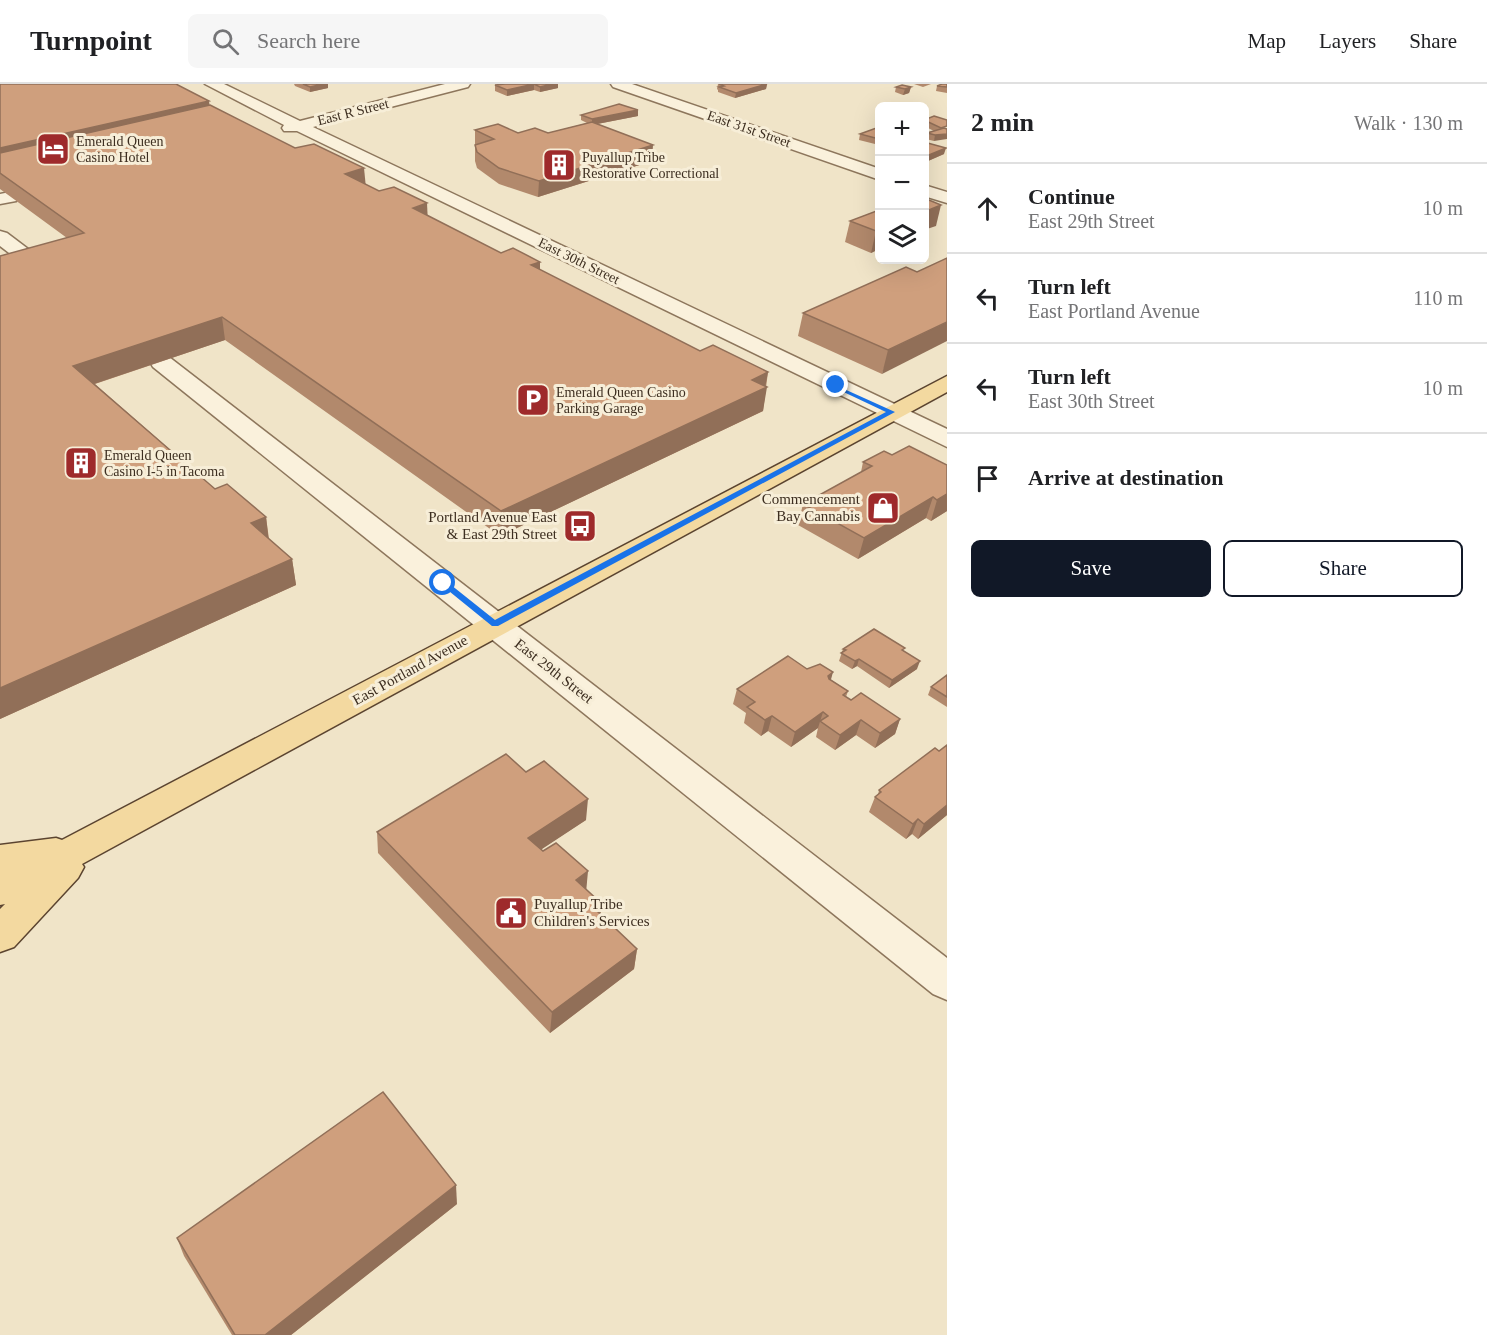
<!DOCTYPE html>
<meta charset="utf-8">
<style>
:root{--surface:#fff;--page:#f6f6f6;--text:#202124;--muted:#757577;--line:#e0e0e0;--accent:#111827}
body{margin:0;font-family:Georgia,serif;background:var(--page);color:var(--text)}
.controls{position:absolute;right:18px;top:18px;display:grid;overflow:hidden;border-radius:9px;box-shadow:0 6px 24px #0002}
.controls button{width:54px;height:54px;display:grid;place-items:center;padding:0;border:0;border-bottom:2px solid var(--line);background:var(--surface);color:var(--text);font:30px sans-serif}
.stop{position:absolute;width:18px;height:18px;margin:-14px;border:4px solid #1a73e8;border-radius:50%;background:#fff}
.stop.end{background:#1a73e8;border-color:#fff;box-shadow:0 2px 6px #0008}
.list{margin:0;padding:0;list-style:none}
h2{display:flex;justify-content:space-between;align-items:center;height:78px;margin:0;padding:0 24px;font-size:26px}
h2 small{font-size:20px;font-weight:400;color:var(--muted)}
.list li{display:grid;grid-template-columns:39px 1fr auto;gap:18px;align-items:center;box-sizing:border-box;height:90px;padding:0 24px;border-top:2px solid var(--line)}
.list b{display:block;font-size:22px;white-space:nowrap}
.list p{margin:0;font-size:20px;white-space:nowrap;color:var(--muted)}
.list em{font-size:20px;font-style:normal;color:var(--muted)}
.actions{display:flex;gap:12px;padding:18px 24px}
.actions a{flex:1;padding:14px 0;border:2px solid var(--accent);border-radius:9px;text-align:center;font-size:21px;color:var(--accent)}
.actions .main{background:var(--accent);color:#fff}
.icon{flex:none;width:33px;height:33px;fill:none;stroke:currentColor;stroke-width:2;stroke-linecap:round;stroke-linejoin:round}
.map{position:relative;flex:none;width:947px;height:1251px;overflow:hidden}
header{display:flex;align-items:center;gap:36px;box-sizing:border-box;height:84px;padding:0 30px;background:var(--surface);border-bottom:2px solid var(--line)}
header strong{font-size:28px}
nav{display:flex;gap:33px;margin-inline-start:auto;font-size:21px}
.search{width:420px;height:54px;background:var(--page);display:flex;align-items:center;gap:15px;box-sizing:border-box;padding:0 21px;border-radius:9px;color:var(--muted);font-size:22px}
main{display:flex}
aside{flex:1;background:var(--surface)}
.map>svg:first-child{display:block}
.lines{fill:none;stroke-linecap:round;stroke-linejoin:round}
.minor-casing{stroke:#8d765c;stroke-width:3}
.major-casing{stroke:#5b4430;stroke-width:3}
.minor{fill:#faf1dc;fill-rule:evenodd}
.major{fill:#f3d9a0;fill-rule:evenodd}
.wall{fill:#b2896c}
.shaded-wall{fill:#916f58}
.building{fill:#cf9f7d;stroke:#916f58;stroke-width:1.5}
.route{fill:#1a73e8}
.labels{text-anchor:middle;dominant-baseline:central;stroke-width:6;stroke-linejoin:round;paint-order:stroke}
.far-street-label{font-size:14px;fill:#3d2e20;stroke:#f7eed8}
.far-poi-label{font-size:14px;fill:#3d2e20;stroke:#f7eed8;text-anchor:start}
.poi-label{font-size:15px;fill:#3d2e20;stroke:#f7eed8;text-anchor:end}
.street-label{font-size:15px;fill:#3d2e20;stroke:#f7eed8}
</style>
<header>
<strong>Turnpoint</strong>
<div class="search"><svg class="icon" aria-label="search" viewBox="0 0 24 24"><circle cx="10" cy="10" r="6"/><path d="M15 15l6 6"/></svg>Search here</div>
<nav><a>Map</a><a>Layers</a><a>Share</a></nav>
</header>
<main>
<div class="map">
<svg width="947" height="1251" viewBox="0 0 947 1251">
<rect width="100%" height="100%" fill="#f0e4c8"/>
<g class="lines">
<defs>
<g id="minor">
<polygon points="205,0 224,0 300,37 445,0 470,0 468,3 313,43 947,345 947,363 297,47 284,47 282,44 284,41"/>
<polygon points="611,0 632,0 880,85 880,96 613,3"/>
<polygon points="924,101 947,108 947,119 924,112"/>
<polygon points="10,108 16,109 19,113 16,117 0,120 0,110"/>
<polygon points="0,147 7,149 48,180 51,184 48,188 34,188 0,162"/>
<polygon points="161,271 169,273 947,874 947,916 933,910 153,283 150,278 153,273"/>
</g>
<polygon id="major" points="947,292 947,308 82,780 84,783 78,794 14,863 0,868 0,825 5,820 0,821 0,761 56,754 62,756"/>
</defs>
<use href="#minor" class="minor-casing"/>
<use href="#major" class="major-casing"/>
<use href="#minor" class="minor"/>
<use href="#major" class="major"/>
</g>
<g class="wall">
<polygon points="0,0 210,21 501,169 540,178 540,186 700,267 768,288 763,327 500,452 225,256 95,300 215,405 266,433 269,455 292,475 296,501 0,635 0,172 67,154 0,105"/>
<polygon points="294,0 328,0 328,4 310,8 295,2"/>
<polygon points="505,0 558,0 558,4 540,8 534,6 507,12 495,7 495,1"/>
<polygon points="718,0 767,0 766,5 735,14 718,8 718,6 717,5"/>
<polygon points="914,0 931,0 923,3"/>
<polygon points="947,0 947,9 936,7 937,2"/>
<polygon points="896,3 911,3 909,9 903,11 895,8"/>
<polygon points="581,31 638,32 597,40 652,77 538,113 499,100 477,84 475,77 475,46 518,49 548,49 587,39 581,36"/>
<polygon points="924,36 947,36 934,57 926,55 927,49 934,47 924,42"/>
<polygon points="879,43 879,61 859,56 860,50"/>
<polygon points="924,58 944,70 928,77 924,75"/>
<polygon points="879,126 879,165 871,169 845,158 850,137"/>
<polygon points="917,188 882,290 798,252 803,229"/>
<polygon points="892,371 947,381 947,427 931,437 926,434 858,475 798,441 803,420 861,388 863,378"/>
<polygon points="843,565 904,567 917,585 889,604 857,582 852,585 839,577"/>
<polygon points="807,585 831,596 848,607 846,613 851,616 900,635 895,650 875,664 856,651 835,666 816,653 818,644 791,663 768,647 761,652 744,639 746,629 733,620 737,605"/>
<polygon points="947,591 947,623 928,611 931,603"/>
<polygon points="526,688 586,736 541,765 586,806 600,830 637,865 634,885 550,949 378,769 377,748"/>
<polygon points="879,706 947,731 918,755 912,750 906,755 869,728 875,713 878,711"/>
<polygon points="457,1120 291,1251 232,1251 184,1172 177,1154"/>
</g>
<g class="shaded-wall">
<polygon points="323,0 328,0 328,4 310,8 310,3"/>
<polygon points="534,0 534,6 507,12 507,6"/>
<polygon points="552,0 558,0 558,4 540,8 540,3"/>
<polygon points="767,0 766,5 735,14 736,9"/>
<polygon points="911,3 909,9 903,11 905,5"/>
<polygon points="209,17 212,39 0,89 0,64"/>
<polygon points="638,26 638,32 592,41 592,35"/>
<polygon points="947,50 947,55 934,57 935,51"/>
<polygon points="653,61 652,77 538,113 539,97"/>
<polygon points="946,64 944,70 928,77 929,71"/>
<polygon points="364,84 366,104 345,90"/>
<polygon points="427,119 428,140 413,124"/>
<polygon points="941,121 936,142 924,146 924,128"/>
<polygon points="879,146 879,165 871,169 876,147"/>
<polygon points="540,178 540,200 531,181"/>
<polygon points="222,233 225,256 79,305 73,282"/>
<polygon points="947,238 947,257 882,290 888,266"/>
<polygon points="768,288 765,304 767,303 763,327 500,452 501,427 752,296"/>
<polygon points="947,410 947,427 931,437 937,416"/>
<polygon points="933,413 926,434 858,475 864,454"/>
<polygon points="266,433 269,459 251,439"/>
<polygon points="292,475 296,501 0,635 0,604"/>
<polygon points="859,575 857,582 852,585 855,577"/>
<polygon points="920,577 917,585 889,604 892,596"/>
<polygon points="833,588 829,603 828,592"/>
<polygon points="823,628 818,644 791,663 795,648"/>
<polygon points="772,632 768,647 761,652 765,636"/>
<polygon points="900,635 895,650 875,664 880,649"/>
<polygon points="861,636 856,651 835,666 840,651"/>
<polygon points="588,715 586,736 527,775 528,754"/>
<polygon points="947,721 947,731 918,755 924,740"/>
<polygon points="918,735 912,750 906,755 913,740"/>
<polygon points="588,787 586,809 576,796"/>
<polygon points="602,820 599,841 595,825"/>
<polygon points="637,865 634,885 550,949 552,928"/>
<polygon points="456,1101 457,1120 291,1251 265,1251"/>
</g>
<g class="building">
<polygon points="0,0 176,0 209,17 0,64"/>
<polygon points="303,0 323,0 310,3"/>
<polygon points="505,0 552,0 540,3 534,0 507,6 495,1"/>
<polygon points="719,0 767,0 736,9 719,3 724,2"/>
<polygon points="942,0 947,0 947,3 937,2"/>
<polygon points="902,1 911,3 905,5 896,3"/>
<polygon points="619,20 638,26 592,35 581,31"/>
<polygon points="210,21 295,64 314,60 364,84 345,90 379,107 394,103 427,119 413,124 501,169 513,164 540,178 531,181 700,267 713,261 768,288 752,296 767,303 501,427 222,233 73,282 215,405 227,400 266,433 251,439 292,475 0,604 0,172 84,149 0,89 0,69"/>
<polygon points="934,32 947,36 947,42 941,44 924,36"/>
<polygon points="592,38 653,61 539,97 499,84 477,68 475,61 494,55 475,46 498,40 518,49 535,44 548,49"/>
<polygon points="879,43 879,55 860,50"/>
<polygon points="944,44 947,45 947,50 935,51 927,49"/>
<polygon points="924,58 946,64 929,71 924,69"/>
<polygon points="924,114 941,121 924,128"/>
<polygon points="879,126 879,146 876,147 850,137"/>
<polygon points="947,174 947,238 888,266 803,229 906,183 917,188"/>
<polygon points="909,362 947,381 947,410 937,416 933,413 864,454 803,420 872,382 863,378 884,367 892,371"/>
<polygon points="874,545 905,564 902,566 920,577 892,596 859,575 855,577 841,569 846,566 843,565"/>
<polygon points="788,572 807,585 820,580 833,588 828,592 829,595 848,607 843,611 851,616 861,609 900,635 880,649 861,636 840,651 820,637 828,632 823,628 795,648 772,632 765,636 747,623 755,618 737,605"/>
<polygon points="947,591 947,613 931,603"/>
<polygon points="947,661 947,721 924,740 918,735 913,740 875,713 881,708 879,706 935,664 939,667"/>
<polygon points="506,670 526,688 544,677 588,715 528,754 543,767 556,759 588,787 576,796 602,820 595,825 637,865 552,928 377,748"/>
<polygon points="383,1008 456,1101 265,1251 235,1251 177,1154"/>
</g>
<polygon class="route" points="833,300 895,328 498,542 492,542 439,499 446,497 495,536 886,328 833,303"/>
<defs>
<symbol id="hotel-square" viewBox="-11 -11 22 22"><rect x="-9" y="-9" width="18" height="18" rx="4" fill="#9e2a2b" stroke="#f7eed8"/><path d="M-6-4.5h1.5V1H6V5H4.5V3h-9V5H-6ZM-4 0a1.8 1.8 0 1 1 3.6 0ZM.5 0V-2.5h3Q6-2.5 6 0Z" fill="#fff"/></symbol>
<symbol id="building-square" viewBox="-11 -11 22 22"><rect x="-9" y="-9" width="18" height="18" rx="4" fill="#9e2a2b" stroke="#f7eed8"/><path d="M-4-6H4V6H1V3H-1V6H-4ZM-2.5-4.3h1.7v1.8h-1.7ZM.8-4.3h1.7v1.8H.8ZM-2.5-1h1.7V.8h-1.7ZM.8-1h1.7V.8H.8Z" fill="#fff"/></symbol>
<symbol id="parking-square" viewBox="-11 -11 22 22"><rect x="-9" y="-9" width="18" height="18" rx="4" fill="#9e2a2b" stroke="#f7eed8"/><path d="M-3.5-5.5H1a3.5 3.5 0 0 1 0 7H-1V5.5H-3.5ZM-1-3.4V-.6H.8a1.4 1.4 0 0 0 0-2.8Z" fill="#fff"/></symbol>
<symbol id="shop-square" viewBox="-11 -11 22 22"><rect x="-9" y="-9" width="18" height="18" rx="4" fill="#9e2a2b" stroke="#f7eed8"/><path d="M-5-2.5h2.3a2.7 3.5 0 0 1 5.4 0H5L5.5 6h-11ZM-1.5-2.5h3a1.5 2.3 0 0 0-3 0Z" fill="#fff"/></symbol>
<symbol id="bus-square" viewBox="-11 -11 22 22"><rect x="-9" y="-9" width="18" height="18" rx="4" fill="#9e2a2b" stroke="#f7eed8"/><path d="M-5-6H5V4H4V6H2V4H-2V6H-4V4H-5ZM-3.5-4V0h7V-4ZM-3.5 1.2v1.5H-2V1.2ZM2 1.2v1.5H3.5V1.2Z" fill="#fff"/></symbol>
<symbol id="civic-square" viewBox="-11 -11 22 22"><rect x="-9" y="-9" width="18" height="18" rx="4" fill="#9e2a2b" stroke="#f7eed8"/><path d="M-.6-6.5H3V-4.5H.6V-3L4-1V1h2V6H-6V1h2V-1L-.6-3ZM-1.2 2.5V6h2.4V2.5Z" fill="#fff"/></symbol>
</defs>
<g fill-rule="evenodd">
<use href="#hotel-square" x="34" y="46" width="38" height="38"/>
<use href="#building-square" x="540" y="62" width="38" height="38"/>
<use href="#parking-square" x="514" y="297" width="38" height="38"/>
<use href="#building-square" x="62" y="360" width="38" height="38"/>
<use href="#shop-square" x="864" y="405" width="38" height="38"/>
<use href="#bus-square" x="561" y="423" width="38" height="38"/>
<use href="#civic-square" x="492" y="810" width="38" height="38"/>
</g>
<g class="labels">
<g class="far-street-label">
<text transform="translate(353 28) rotate(-14)">East R Street</text>
<text transform="translate(749 45) rotate(19)">East 31st Street</text>
<text transform="translate(579 177) rotate(26)">East 30th Street</text>
</g>
<g class="far-poi-label">
<text x="76" y="57">Emerald Queen<tspan x="76" dy="16">Casino Hotel</tspan></text>
<text x="582" y="73">Puyallup Tribe<tspan x="582" dy="16">Restorative Correctional</tspan></text>
<text x="556" y="308">Emerald Queen Casino<tspan x="556" dy="16">Parking Garage</tspan></text>
<text x="104" y="371">Emerald Queen<tspan x="104" dy="16">Casino I-5 in Tacoma</tspan></text>
</g>
<g class="poi-label">
<text x="860" y="415">Commencement<tspan x="860" dy="17">Bay Cannabis</tspan></text>
<text x="557" y="433">Portland Avenue East<tspan x="557" dy="17">&amp; East 29th Street</tspan></text>
<text x="534" y="820" text-anchor="start">Puyallup Tribe<tspan x="534" dy="17">Children's Services</tspan></text>
</g>
<g class="street-label">
<text transform="translate(410 586) rotate(-29)">East Portland Avenue</text>
<text transform="translate(554 587) rotate(38)">East 29th Street</text>
</g>
</g>
</svg>
<div class="controls">
<button>+</button>
<button>−</button>
<button><svg class="icon" aria-label="layers" viewBox="0 0 24 24"><path d="M12 4l9 5-9 5-9-5zM3 14l9 5 9-5"/></svg></button>
</div>
<div class="stop" style="left:443px;top:499px"></div>
<div class="stop end" style="left:836px;top:301px"></div>
</div>
<aside>
<h2>2 min<small>Walk · 130 m</small></h2>
<ul class="list">
<li><svg class="icon" aria-label="ahead" viewBox="0 0 24 24"><path d="M12 20V5M6 11l6-6 6 6"/></svg><div><b>Continue</b><p>East 29th Street</p></div><em>10 m</em></li>
<li><svg class="icon" aria-label="left" viewBox="0 0 24 24"><path d="M17 20v-9H6M10 6l-5 5 5 5"/></svg><div><b>Turn left</b><p>East Portland Avenue</p></div><em>110 m</em></li>
<li><svg class="icon" aria-label="left" viewBox="0 0 24 24"><path d="M17 20v-9H6M10 6l-5 5 5 5"/></svg><div><b>Turn left</b><p>East 30th Street</p></div><em>10 m</em></li>
<li><svg class="icon" aria-label="arrive" viewBox="0 0 24 24"><path d="M6 21V4h12l-3 4 3 4H6"/></svg><div><b>Arrive at destination</b></div></li>
</ul>
<div class="actions"><a class="main">Save</a><a>Share</a></div>
</aside>
</main>
